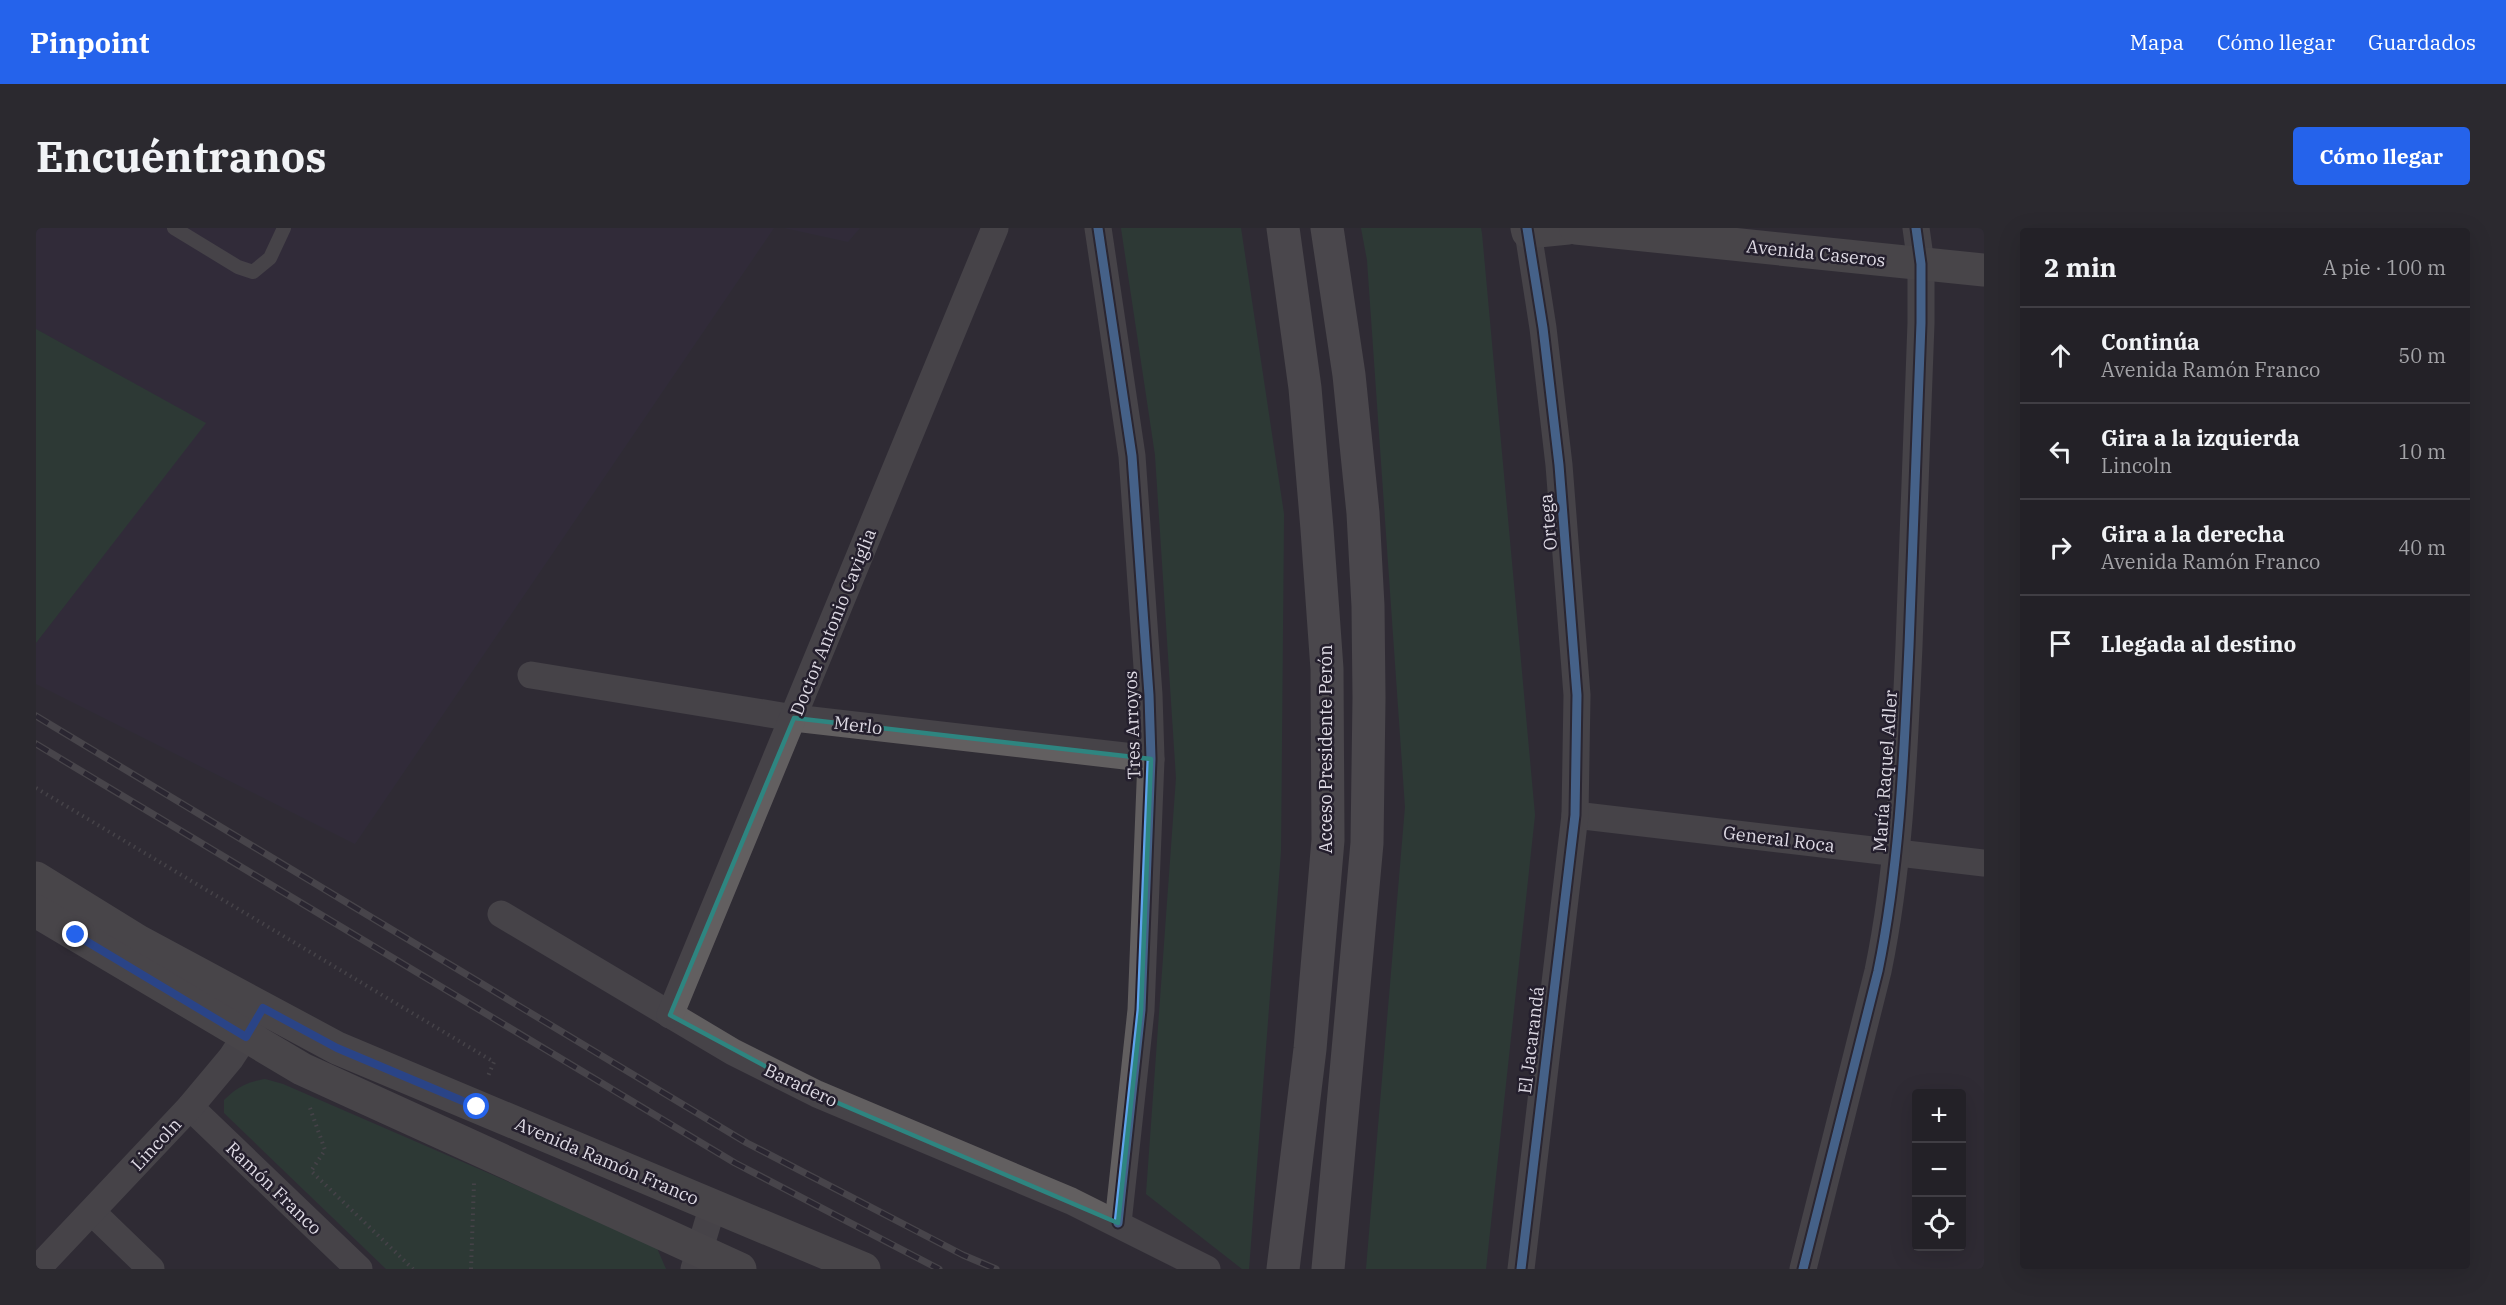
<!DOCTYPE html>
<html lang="es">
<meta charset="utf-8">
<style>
:root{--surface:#232127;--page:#2b292f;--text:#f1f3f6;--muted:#a3a3a7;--line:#403e44;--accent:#2563eb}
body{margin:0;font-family:"IBM Plex Serif",serif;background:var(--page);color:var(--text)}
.controls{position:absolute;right:18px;bottom:18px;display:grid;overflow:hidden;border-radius:6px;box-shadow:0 6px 24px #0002}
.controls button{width:54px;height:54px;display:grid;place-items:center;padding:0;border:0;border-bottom:2px solid var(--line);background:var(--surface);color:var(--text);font:30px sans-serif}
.stop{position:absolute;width:18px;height:18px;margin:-14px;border:4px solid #2563eb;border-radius:50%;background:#fff}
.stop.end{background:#2563eb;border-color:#fff;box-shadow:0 2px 6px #0008}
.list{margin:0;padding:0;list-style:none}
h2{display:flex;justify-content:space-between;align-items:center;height:78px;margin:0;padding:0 24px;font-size:26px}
h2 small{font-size:20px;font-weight:400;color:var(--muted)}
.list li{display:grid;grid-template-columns:39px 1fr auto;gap:18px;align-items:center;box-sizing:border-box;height:96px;padding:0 24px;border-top:2px solid var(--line)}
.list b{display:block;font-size:22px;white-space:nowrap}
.list p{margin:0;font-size:20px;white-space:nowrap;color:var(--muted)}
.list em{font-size:20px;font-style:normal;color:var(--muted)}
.icon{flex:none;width:33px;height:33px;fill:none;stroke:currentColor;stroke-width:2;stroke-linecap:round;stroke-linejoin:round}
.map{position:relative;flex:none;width:1948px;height:1041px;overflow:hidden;border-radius:6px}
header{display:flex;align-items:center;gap:36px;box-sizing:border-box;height:84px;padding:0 30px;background:var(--accent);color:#fff}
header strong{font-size:28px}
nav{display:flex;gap:33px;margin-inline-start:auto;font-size:21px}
.intro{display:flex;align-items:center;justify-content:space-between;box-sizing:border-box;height:144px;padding:0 36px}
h1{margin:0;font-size:42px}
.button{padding:15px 27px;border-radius:6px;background:var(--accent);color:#fff;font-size:21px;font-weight:700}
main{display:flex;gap:36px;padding:0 36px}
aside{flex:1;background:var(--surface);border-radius:6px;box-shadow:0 6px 24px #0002}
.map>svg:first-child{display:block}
.built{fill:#332c3f}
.green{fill:#2a4a37}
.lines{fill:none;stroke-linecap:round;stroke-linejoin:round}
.path{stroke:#615e60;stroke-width:4;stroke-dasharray:1.5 4.5;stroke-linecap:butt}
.lane{stroke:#625f60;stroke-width:14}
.street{stroke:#625f60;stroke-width:27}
.secondary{stroke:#676463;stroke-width:33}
.highway{stroke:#6b6868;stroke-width:33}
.rail-casing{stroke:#656264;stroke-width:7}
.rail{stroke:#241f2d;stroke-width:4.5;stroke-dasharray:14;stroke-linecap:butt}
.cycleway-casing{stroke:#241f2d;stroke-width:13}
.cycleway{stroke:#60a3ed;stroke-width:9}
.route{stroke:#2563eb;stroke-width:8}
.marked{fill:none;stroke:#2e8580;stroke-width:4.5;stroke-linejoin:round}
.labels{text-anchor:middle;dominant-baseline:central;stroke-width:5;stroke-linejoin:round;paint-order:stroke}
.street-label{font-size:18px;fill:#dedae4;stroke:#241f2d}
</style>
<header>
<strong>Pinpoint</strong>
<nav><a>Mapa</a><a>Cómo llegar</a><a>Guardados</a></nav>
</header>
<div class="intro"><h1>Encuéntranos</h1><a class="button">Cómo llegar</a></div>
<main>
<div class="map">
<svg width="1948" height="1041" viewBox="0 0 1948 1041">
<rect width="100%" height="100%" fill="#2f2c34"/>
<g class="built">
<polygon points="0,0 738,0 319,616 0,456 0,415 169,195 0,101"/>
<polygon points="748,0 824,0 812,14"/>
</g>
<g class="green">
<polygon points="1085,0 1205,0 1248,286 1245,623 1213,1041 1206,1041 1110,966 1140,550 1119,227"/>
<polygon points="1325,0 1445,0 1446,6 1499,587 1450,1041 1330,1041 1369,579 1331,32"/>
<polygon points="0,101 170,195 0,415"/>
<path d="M229,851L247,856L620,1018L630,1041H350L188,885V872C203,858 209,855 229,851Z"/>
</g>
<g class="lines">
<g class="path">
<polyline points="0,560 458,834 452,848"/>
<polyline points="274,880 289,922 275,943 377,1041"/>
<polyline points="435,1041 438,955"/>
</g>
<polyline class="lane" points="138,0 202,39 217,44 234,30 248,0"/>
<g class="street">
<polyline points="1062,0 1096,228 1113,467 1115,531 1105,782 1082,995"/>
<polyline points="495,447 758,490 1115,531"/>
<polyline points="1539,587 1948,635"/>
<polyline points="465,686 697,824 781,866 1035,973 1171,1041"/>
<polyline points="634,787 959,0"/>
<polyline points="154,879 323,1041"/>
<polyline points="56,984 115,1041"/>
<polyline points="1,1041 154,879 195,830 221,790"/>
<polyline points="658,1041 677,977"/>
<polyline points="1485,1041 1539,587 1541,467 1523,237 1507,100 1492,4"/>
<path d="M1767,1041L1842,743C1864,636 1868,527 1873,418C1877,310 1881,203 1885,95V36L1880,0"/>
</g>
<g class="secondary">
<polyline points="1491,0 1492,4 1532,0"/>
<polyline points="1540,0 1948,42"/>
<polyline points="0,650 102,713 301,820 828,1041"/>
<polyline points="0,683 266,841 704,1041"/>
</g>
<g class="highway">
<polyline points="1291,0 1313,147 1327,285 1332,378 1333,470 1331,615 1292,1041"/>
<polyline points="1247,1041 1274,821 1292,612 1291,441 1281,301 1269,160 1247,0"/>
</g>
<defs>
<g id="rail">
<polyline points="0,488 711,915 927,1027 960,1041"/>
<polyline points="0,516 699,935 903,1041"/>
</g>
</defs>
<use href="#rail" class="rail-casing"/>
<use href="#rail" class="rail"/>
<defs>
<g id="cycleway">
<polyline points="1062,0 1096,228 1113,467 1115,531 1105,782 1082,995"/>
<polyline points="1485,1041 1539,587 1541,467 1523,237 1507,100 1491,0"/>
<path d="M1767,1041L1842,743C1864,636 1868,527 1873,418C1877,310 1881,203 1885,95V36L1880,0"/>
</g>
</defs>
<use href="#cycleway" class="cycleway-casing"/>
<use href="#cycleway" class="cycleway"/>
</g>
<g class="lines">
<polyline class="route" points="40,707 210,809 227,780 301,820 441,879"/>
</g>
<path d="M0 0H1948V1041H0ZM758,490L1115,531L1105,782L1082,995L781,866L634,787Z" fill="#2f2c34" fill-opacity=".55" fill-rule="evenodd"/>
<path class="marked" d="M758,490L1115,531L1105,782L1082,995L781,866L634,787Z"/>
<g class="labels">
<g class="street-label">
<text transform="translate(1780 25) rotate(6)">Avenida Caseros</text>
<text transform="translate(1512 294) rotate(-95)">Ortega</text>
<text transform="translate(797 394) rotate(-68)">Doctor Antonio Caviglia</text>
<text transform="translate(822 497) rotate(7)">Merlo</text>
<text transform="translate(1096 497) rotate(-92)">Tres Arroyos</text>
<text transform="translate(1289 521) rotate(-90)">Acceso Presidente Perón</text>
<text transform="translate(1849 543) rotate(-86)">María Raquel Adler</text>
<text transform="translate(1743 611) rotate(7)">General Roca</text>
<text transform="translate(1495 812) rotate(-83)">El Jacarandá</text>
<text transform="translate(765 857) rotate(25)">Baradero</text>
<text transform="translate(120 916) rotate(-47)">Lincoln</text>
<text transform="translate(571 933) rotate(23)">Avenida Ramón Franco</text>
<text transform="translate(238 960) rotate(44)">Ramón Franco</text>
</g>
</g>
</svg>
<div class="controls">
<button>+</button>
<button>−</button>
<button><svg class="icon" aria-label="locate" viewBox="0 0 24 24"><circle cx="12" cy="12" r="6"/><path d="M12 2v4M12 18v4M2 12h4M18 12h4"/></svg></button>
</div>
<div class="stop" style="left:441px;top:879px"></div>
<div class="stop end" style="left:40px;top:707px"></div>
</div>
<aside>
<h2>2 min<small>A pie · 100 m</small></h2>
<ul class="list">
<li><svg class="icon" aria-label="ahead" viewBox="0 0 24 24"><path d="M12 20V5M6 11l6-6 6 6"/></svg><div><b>Continúa</b><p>Avenida Ramón Franco</p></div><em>50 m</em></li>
<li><svg class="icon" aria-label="left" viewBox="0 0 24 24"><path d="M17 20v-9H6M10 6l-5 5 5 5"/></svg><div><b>Gira a la izquierda</b><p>Lincoln</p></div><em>10 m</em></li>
<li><svg class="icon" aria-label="right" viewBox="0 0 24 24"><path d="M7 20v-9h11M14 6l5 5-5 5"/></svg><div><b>Gira a la derecha</b><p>Avenida Ramón Franco</p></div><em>40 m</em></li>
<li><svg class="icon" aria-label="arrive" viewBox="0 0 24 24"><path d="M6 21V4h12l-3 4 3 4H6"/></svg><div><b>Llegada al destino</b></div></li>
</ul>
</aside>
</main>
